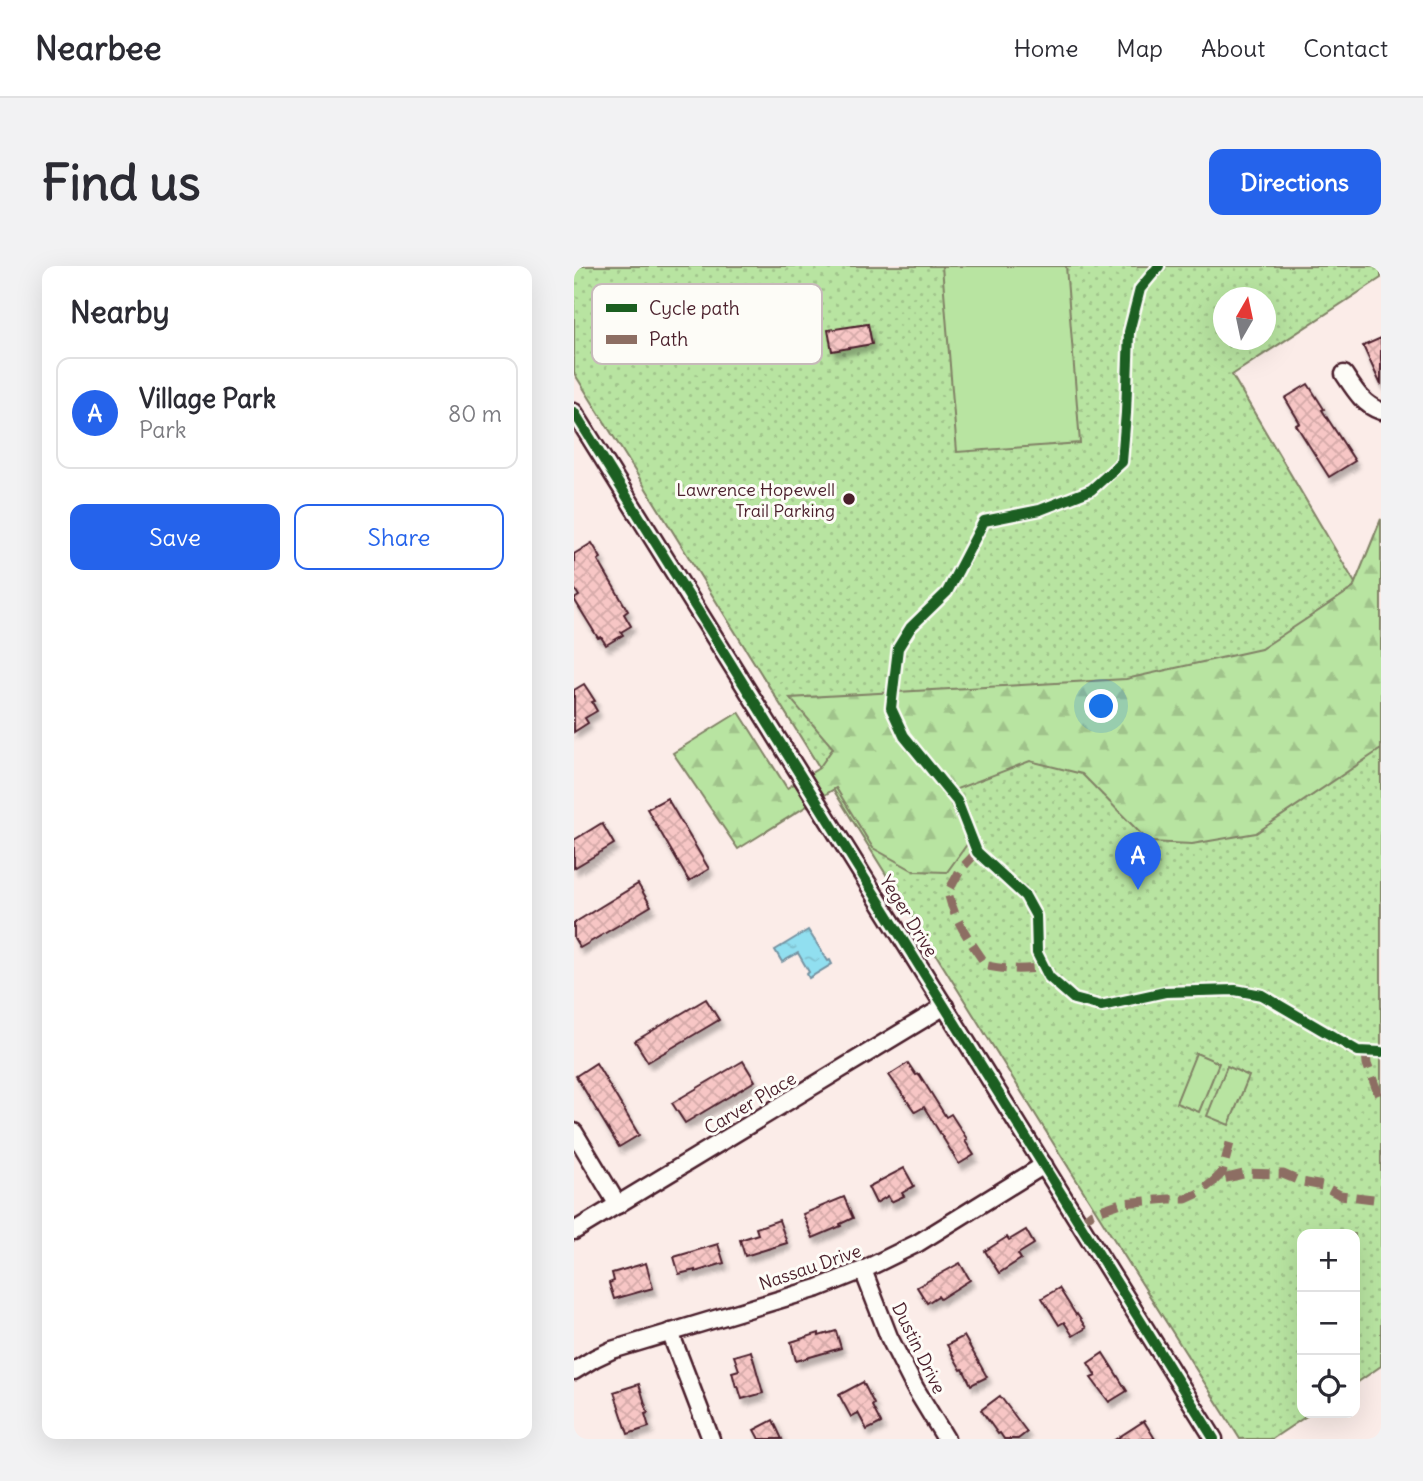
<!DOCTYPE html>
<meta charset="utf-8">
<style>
:root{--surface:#fff;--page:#f2f2f3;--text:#2b2b33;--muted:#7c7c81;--line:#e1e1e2;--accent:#2563eb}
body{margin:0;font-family:Delius,sans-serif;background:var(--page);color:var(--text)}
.controls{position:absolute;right:21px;bottom:21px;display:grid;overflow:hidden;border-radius:14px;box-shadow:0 7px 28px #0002}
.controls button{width:63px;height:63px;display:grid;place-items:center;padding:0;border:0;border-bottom:2px solid var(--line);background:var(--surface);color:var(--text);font:35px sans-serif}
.compass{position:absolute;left:639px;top:21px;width:63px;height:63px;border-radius:50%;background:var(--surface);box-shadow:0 7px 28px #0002;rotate:9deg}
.you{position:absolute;left:528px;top:441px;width:24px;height:24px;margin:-18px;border:5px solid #fff;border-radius:50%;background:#1a73e8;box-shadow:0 0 0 10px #1a73e833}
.badge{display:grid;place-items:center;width:46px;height:46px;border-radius:50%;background:var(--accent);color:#fff;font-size:23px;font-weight:700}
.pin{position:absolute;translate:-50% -58px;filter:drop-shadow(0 2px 4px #0008)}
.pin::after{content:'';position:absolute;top:37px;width:24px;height:21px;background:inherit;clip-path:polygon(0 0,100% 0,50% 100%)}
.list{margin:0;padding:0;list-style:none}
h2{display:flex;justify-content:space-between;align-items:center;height:91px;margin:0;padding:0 28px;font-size:30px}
h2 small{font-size:23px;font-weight:400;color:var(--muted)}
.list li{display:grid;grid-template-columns:46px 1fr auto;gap:21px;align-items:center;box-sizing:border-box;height:112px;margin:0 14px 14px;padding:0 14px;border:2px solid var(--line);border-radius:14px}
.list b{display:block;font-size:26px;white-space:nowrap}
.list p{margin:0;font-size:23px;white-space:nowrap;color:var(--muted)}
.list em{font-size:23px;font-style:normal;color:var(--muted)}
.actions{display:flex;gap:14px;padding:21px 28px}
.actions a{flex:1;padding:16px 0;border:2px solid var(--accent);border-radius:14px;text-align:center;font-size:24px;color:var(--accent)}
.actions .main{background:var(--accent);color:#fff}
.icon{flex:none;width:38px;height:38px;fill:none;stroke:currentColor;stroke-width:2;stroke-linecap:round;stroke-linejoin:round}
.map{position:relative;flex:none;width:807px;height:1173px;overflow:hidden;border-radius:14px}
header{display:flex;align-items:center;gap:42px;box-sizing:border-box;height:98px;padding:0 35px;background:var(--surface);border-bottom:2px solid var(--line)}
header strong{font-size:33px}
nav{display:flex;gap:38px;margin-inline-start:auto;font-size:24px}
.intro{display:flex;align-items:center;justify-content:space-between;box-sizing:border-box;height:168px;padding:0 42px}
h1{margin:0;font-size:49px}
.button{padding:18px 32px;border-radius:14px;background:var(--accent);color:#fff;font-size:24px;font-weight:700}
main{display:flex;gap:42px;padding:0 42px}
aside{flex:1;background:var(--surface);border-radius:14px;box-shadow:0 7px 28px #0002}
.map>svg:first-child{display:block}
.grass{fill:url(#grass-dots);stroke:#818266;stroke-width:2;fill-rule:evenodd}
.forest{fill:url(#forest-firs);stroke:#818266;stroke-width:2}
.garden{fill:#b8e4a1;stroke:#818266;stroke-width:2}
.water{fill:url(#water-ripples);stroke:#7592a1;stroke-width:2}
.building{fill:url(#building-cross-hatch);stroke:#4a1f2b;stroke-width:2;filter:url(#shadow)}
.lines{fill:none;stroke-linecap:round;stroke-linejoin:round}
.minor-casing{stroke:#4a1f2b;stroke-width:21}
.minor{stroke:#fdfcf7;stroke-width:16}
.quiet{stroke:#8d6e63;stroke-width:9;stroke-dasharray:18 9;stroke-linecap:butt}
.cycleway-casing{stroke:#fdfcf7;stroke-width:15}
.cycleway{stroke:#1b5e20;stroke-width:10}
.poi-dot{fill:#4a1f2b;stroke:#fdfcf7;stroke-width:2.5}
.labels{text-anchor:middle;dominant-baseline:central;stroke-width:6;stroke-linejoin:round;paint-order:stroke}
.poi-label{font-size:18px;fill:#4a1f2b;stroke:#fdfcf7;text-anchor:end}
.street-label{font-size:18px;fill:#4a1f2b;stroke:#fdfcf7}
.key{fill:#fdfcf7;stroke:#c7baba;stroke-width:2}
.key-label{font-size:19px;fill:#4a1f2b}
</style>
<header>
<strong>Nearbee</strong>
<nav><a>Home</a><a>Map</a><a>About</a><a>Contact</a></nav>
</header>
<div class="intro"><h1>Find us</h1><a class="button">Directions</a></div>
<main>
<aside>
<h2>Nearby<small></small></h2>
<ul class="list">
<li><span class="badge">A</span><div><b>Village Park</b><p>Park</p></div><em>80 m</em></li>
</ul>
<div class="actions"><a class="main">Save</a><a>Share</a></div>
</aside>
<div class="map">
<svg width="807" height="1173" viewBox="0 0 807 1173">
<defs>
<pattern id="grass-dots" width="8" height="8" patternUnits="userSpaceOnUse" patternTransform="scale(1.75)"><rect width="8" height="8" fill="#b8e4a1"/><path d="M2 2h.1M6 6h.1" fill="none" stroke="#a0c38b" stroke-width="1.8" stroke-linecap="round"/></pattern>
<pattern id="forest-firs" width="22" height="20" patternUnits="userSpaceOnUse" patternTransform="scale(1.75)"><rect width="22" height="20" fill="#b8e4a1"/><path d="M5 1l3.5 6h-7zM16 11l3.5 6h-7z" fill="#a0c38b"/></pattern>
<pattern id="water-ripples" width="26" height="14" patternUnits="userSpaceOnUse" patternTransform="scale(1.75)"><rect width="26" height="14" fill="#91dff0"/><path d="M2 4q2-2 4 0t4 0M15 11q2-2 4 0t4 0" fill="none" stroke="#7fbfce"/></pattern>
<pattern id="building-cross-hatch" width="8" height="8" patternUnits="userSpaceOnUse" patternTransform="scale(1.75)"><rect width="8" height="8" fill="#f7c6c5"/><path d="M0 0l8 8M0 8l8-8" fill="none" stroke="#d5aaa9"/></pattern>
<filter id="shadow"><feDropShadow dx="3.5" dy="6" stdDeviation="2" flood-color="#0004"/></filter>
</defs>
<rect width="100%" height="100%" fill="#fbece8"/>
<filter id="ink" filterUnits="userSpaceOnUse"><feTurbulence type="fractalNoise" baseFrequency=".0143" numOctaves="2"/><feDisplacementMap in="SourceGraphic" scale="14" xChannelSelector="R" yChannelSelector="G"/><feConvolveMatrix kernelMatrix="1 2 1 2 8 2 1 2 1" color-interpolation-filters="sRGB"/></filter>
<g filter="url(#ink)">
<path class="grass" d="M0,0H807V12L658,109L807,361V1100L781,1118V968H728V1147H737L698,1173H666L486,888L0,107ZM650,32H692V74H650Z"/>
<polygon class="forest" points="807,253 807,483 682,567 618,578 575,576 508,508 456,495 372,527 394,577 373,606 340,605 299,582 262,522 164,583 99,487 165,446 213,522 245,502 259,482 216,432 552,413 687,383 779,322"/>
<g class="garden">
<polygon points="368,0 492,0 506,177 383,186"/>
<polygon points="622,787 645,797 625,846 602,837"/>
<polygon points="653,800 675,810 655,859 633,850"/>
</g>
<polygon class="water" points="234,664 254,695 256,694 258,698 235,712 233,708 235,706 224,687 208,696 201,684"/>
<g class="building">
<polygon points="294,58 298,78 258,85 254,64"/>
<polygon points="807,72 807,119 789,80"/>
<polygon points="734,118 750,143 748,144 781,195 755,211 722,159 726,157 711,132"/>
<polygon points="18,277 27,292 24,294 54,345 50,348 57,360 47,366 49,369 32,379 27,371 24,372 0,333 5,330 0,322 0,288"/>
<polygon points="10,418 21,435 18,436 23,445 11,452 14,457 0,466 0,424"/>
<polygon points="93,532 135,603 115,615 73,543"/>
<polygon points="28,557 40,578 0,602 0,574"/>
<polygon points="64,618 77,640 6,682 0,672 0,657"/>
<polygon points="132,733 145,754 74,796 61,775"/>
<polygon points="169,795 181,815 111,857 98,837"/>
<polygon points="22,797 65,869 45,881 2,810"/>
<polygon points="334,797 342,809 345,808 372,851 377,848 393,873 391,875 400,889 385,898 350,841 341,846 315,809"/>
<polygon points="330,902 340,920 328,927 330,930 317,936 314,930 302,937 294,921"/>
<polygon points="270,931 279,952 266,958 267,960 239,972 229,948"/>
<polygon points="205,954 213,977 171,990 166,974 184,968 182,962"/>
<polygon points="452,964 460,978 444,988 447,993 425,1007 411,985 433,971 435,974"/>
<polygon points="144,978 150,997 121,1006 121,1004 105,1008 100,991"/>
<polygon points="72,997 79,1022 40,1033 35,1017 40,1015 38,1007"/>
<polygon points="386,997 396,1014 366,1033 364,1030 353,1037 343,1021"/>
<polygon points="485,1022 502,1049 503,1048 512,1062 499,1070 490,1056 485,1059 468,1032"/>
<polygon points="262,1065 267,1082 222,1095 217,1076 245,1067 245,1070"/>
<polygon points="390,1070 413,1111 397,1119 389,1103 387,1104 373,1079"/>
<polygon points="177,1085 189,1127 168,1133 164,1120 162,1121 158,1106 165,1104 160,1090"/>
<polygon points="529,1087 553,1125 535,1136 517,1112 522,1110 514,1097"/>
<polygon points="289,1116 300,1138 298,1140 307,1157 293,1164 284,1147 277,1151 265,1129"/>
<polygon points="65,1118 74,1147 71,1148 75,1161 54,1168 40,1126"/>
<polygon points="426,1130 453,1166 444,1173 430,1173 426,1167 424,1168 407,1144"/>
<polygon points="199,1154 208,1173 185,1173 180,1164"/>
<polygon points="570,1155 581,1173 542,1173"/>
</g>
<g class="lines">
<defs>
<g id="minor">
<path d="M770,108C780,123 789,139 807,145"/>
<polyline points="0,146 640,1173"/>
<polyline points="0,866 44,939"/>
<polyline points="0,965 371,740"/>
<polyline points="289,1004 315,1071 341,1122 372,1173"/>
<polyline points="96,1066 137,1173"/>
<polyline points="0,1105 21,1092 38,1084 244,1022 289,1004 344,977 470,899"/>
</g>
</defs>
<use href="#minor" class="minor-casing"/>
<use href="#minor" class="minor"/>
<g class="quiet">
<path d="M403,586L387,603L374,626C380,654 397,677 413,700C432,704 451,704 470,701"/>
<polyline points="792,786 793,798 807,835"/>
<polyline points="656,877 648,907 640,915 673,907 709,908 728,916 749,920 766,929 807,934"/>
<polyline points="505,957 518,947 547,937 595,933 612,933 625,927 640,915"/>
</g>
<defs>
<g id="cycleway">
<polyline points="585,0 566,23 555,66 552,147 548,196 517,224 466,244 410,255 373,326 337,361 324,382 317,442 330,470 383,535 403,586 451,630 462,650 463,687 475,711 500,733 527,740 591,726 661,724 688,729 784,785 807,786"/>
<polyline points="0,146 640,1173"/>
</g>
</defs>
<use href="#cycleway" class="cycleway-casing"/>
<use href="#cycleway" class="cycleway"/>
</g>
</g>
<circle class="poi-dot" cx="275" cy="233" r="7"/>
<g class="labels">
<g class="poi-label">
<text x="261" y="223">Lawrence Hopewell<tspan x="261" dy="21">Trail Parking</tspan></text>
</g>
<g class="street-label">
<text transform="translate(335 650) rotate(58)">Yeger Drive</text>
<text transform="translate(176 837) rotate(-31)">Carver Place</text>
<text transform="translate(236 1001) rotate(-19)">Nassau Drive</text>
<text transform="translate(345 1082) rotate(64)">Dustin Drive</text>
</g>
</g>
<rect x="18" y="18" width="230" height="80" rx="10" class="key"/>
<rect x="32" y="38" width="31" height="8" fill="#1b5e20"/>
<rect x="32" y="69" width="31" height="9" fill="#8d6e63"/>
<g class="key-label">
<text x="75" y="49">Cycle path</text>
<text x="75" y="80">Path</text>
</g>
</svg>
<div class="controls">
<button>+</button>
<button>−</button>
<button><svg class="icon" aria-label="locate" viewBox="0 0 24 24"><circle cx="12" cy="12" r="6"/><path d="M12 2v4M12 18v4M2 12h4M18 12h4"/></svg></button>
</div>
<svg class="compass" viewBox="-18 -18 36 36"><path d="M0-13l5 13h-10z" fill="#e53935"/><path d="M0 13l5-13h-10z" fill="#7c7c81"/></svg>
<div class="you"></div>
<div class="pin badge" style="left:564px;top:624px">A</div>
</div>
</main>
